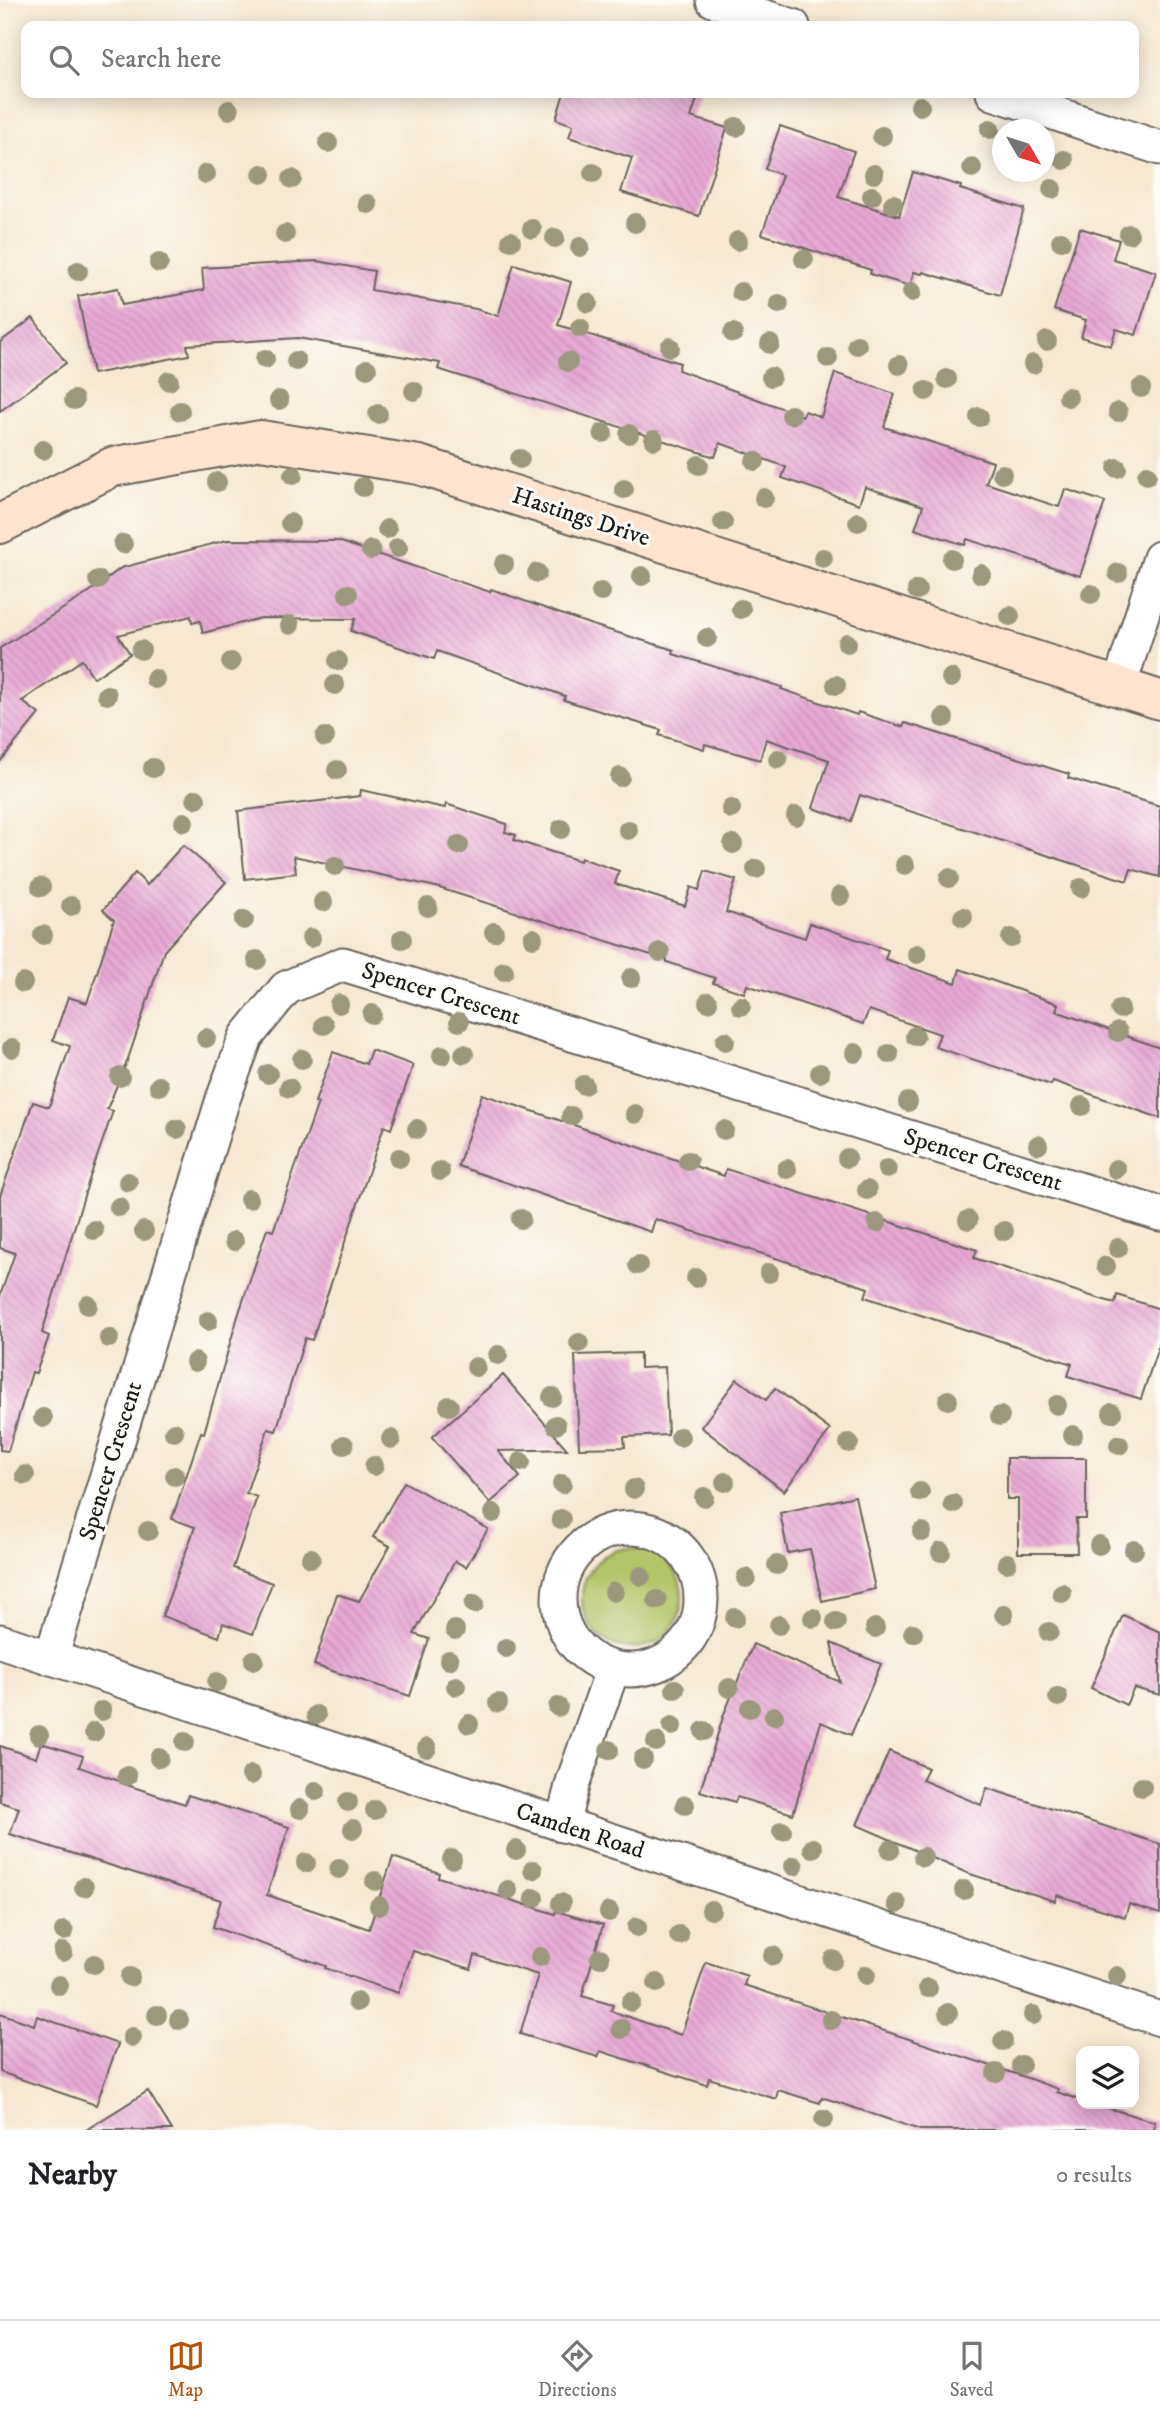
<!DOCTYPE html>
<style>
:root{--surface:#fff;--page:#f2f2f2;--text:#202124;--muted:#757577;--line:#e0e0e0;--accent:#b45309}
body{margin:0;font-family:"IM FELL DW Pica",serif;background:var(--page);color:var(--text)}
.controls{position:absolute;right:21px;bottom:21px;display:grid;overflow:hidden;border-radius:14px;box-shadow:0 4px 18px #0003}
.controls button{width:63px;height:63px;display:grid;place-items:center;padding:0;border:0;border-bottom:2px solid var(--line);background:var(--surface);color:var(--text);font:35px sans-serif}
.compass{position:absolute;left:992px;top:119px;width:63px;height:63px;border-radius:50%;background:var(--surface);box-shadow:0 4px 18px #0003;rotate:129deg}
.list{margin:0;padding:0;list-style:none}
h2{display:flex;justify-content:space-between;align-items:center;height:91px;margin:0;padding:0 28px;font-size:30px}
h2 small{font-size:23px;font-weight:400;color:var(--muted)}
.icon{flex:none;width:38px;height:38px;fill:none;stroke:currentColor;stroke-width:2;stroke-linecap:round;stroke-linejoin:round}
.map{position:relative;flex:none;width:1160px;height:2130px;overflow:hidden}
.search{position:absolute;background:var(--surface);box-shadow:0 4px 18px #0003;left:21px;right:21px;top:21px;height:77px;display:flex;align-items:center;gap:18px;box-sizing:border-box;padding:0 24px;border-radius:14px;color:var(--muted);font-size:26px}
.sheet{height:189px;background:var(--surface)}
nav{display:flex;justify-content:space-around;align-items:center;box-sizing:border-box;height:98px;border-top:2px solid var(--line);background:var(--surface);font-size:19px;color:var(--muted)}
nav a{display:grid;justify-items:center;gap:4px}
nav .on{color:var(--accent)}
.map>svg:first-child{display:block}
.grass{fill:#b3c569;stroke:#687042;stroke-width:2}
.building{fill:url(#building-back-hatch)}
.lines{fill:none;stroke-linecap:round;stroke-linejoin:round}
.street-casing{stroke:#68635c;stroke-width:37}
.secondary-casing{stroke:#68635c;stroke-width:42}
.street{stroke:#fff;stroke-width:33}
.secondary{stroke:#fde4d0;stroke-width:38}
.tree{fill:#9b987d}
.labels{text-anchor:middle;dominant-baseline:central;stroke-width:6;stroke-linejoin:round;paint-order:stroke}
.street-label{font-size:24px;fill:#1c1c1c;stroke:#fdfcf7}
</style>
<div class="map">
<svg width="1160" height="2130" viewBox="0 0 1160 2130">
<defs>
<pattern id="building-back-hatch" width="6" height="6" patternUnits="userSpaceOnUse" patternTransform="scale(1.75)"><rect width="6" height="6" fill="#e8a9d4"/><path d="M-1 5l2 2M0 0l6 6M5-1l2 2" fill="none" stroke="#c691b5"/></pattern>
</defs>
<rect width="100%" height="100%" fill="#fdfcf7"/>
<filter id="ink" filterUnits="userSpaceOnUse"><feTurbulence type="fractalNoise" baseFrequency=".0143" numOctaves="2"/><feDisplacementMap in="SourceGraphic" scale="14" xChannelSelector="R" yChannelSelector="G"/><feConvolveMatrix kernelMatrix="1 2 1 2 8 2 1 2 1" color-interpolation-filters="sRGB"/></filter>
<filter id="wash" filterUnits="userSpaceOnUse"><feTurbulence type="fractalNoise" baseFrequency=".00686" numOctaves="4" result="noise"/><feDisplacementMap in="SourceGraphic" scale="28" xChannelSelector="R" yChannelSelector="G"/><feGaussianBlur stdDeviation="1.57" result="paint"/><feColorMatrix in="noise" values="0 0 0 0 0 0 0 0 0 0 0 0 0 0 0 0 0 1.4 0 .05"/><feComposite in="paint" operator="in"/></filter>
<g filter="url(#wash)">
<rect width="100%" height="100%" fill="#f6e8d2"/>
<circle class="grass" cx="632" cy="1598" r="50"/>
<g id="blocks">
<g class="building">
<polygon points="564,93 699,93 691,117 727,128 699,216 621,192 632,158 569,137 573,125 556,119"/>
<polygon points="780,126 854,151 838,197 899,216 913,172 961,186 960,189 1024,209 1000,295 923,272 922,274 914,272 910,286 870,274 871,270 762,234 782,175 765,169"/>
<polygon points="1080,228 1119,240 1113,259 1156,272 1136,335 1116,329 1111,346 1081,337 1086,320 1054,310"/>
<polygon points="317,261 374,271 371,290 476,309 498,316 514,264 571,282 558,325 680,363 678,370 803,416 805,411 821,417 835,373 895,394 884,427 993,462 986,483 1059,507 1065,489 1105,502 1080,576 967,539 965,545 915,529 923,506 865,487 859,504 782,478 786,467 720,443 715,457 438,369 440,363 298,338 187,345 189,355 93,374 78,296 118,288 122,305 204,290 202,268"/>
<polygon points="33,318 66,363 0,411 0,342"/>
<polygon points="227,540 338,541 490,592 491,589 589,624 674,650 673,654 782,687 781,689 857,715 858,712 903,727 905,723 1069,774 1068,778 1160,806 1160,877 1131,869 1127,881 860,795 851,821 813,808 829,760 766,739 760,760 705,744 704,749 659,735 661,730 564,700 565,696 437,651 434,659 351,631 355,619 261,618 203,633 200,621 192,623 191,616 118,635 130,654 94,678 82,660 22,701 39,714 0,762 0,648 85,595 121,568"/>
<polygon points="361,790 445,808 446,804 507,824 505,832 516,835 514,840 580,861 581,858 619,871 615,884 685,906 691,887 699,890 705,871 736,880 726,912 805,938 810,923 888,950 885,959 956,983 960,969 1058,1004 1056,1011 1160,1048 1160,1118 1053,1081 1051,1085 935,1047 940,1034 869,1010 863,1024 747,985 744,993 713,983 715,978 667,962 667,960 436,887 294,856 296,873 245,879 238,811 360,796"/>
<polygon points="183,845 226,882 164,951 128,1059 107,1109 113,1111 88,1183 42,1333 49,1336 36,1373 32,1372 8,1451 0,1450 0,1296 15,1253 0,1248 0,1196 33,1102 49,1107 70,1046 53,1040 68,997 87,1003 114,920 103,910 135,873 147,885"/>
<polygon points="371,1050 413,1065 391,1129 384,1126 312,1340 305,1338 276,1431 268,1429 246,1493 257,1497 233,1568 272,1583 253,1634 223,1623 219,1637 162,1616 195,1527 172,1519 201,1432 204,1433 238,1316 267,1229 273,1231 318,1103 315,1102 333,1052 366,1064"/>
<polygon points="482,1094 724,1176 726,1169 977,1250 974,1258 1094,1297 1115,1303 1117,1295 1160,1309 1160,1341 1141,1399 1068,1376 1072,1364 865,1297 868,1288 655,1219 651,1232 458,1166"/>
<polygon points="640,1353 640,1368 665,1367 668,1435 624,1437 625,1447 579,1448 575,1355"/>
<polygon points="503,1375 567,1449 498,1451 520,1477 490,1503 432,1437"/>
<polygon points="737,1379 766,1400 775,1388 830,1430 784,1491 701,1427"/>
<polygon points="1007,1458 1086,1458 1086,1519 1076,1519 1077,1553 1018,1553 1018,1499 1007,1499"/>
<polygon points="404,1482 488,1529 466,1567 455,1561 414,1634 429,1639 410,1696 314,1665 337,1594 359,1601 390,1546 373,1537"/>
<polygon points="855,1496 875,1589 822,1601 810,1549 788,1553 780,1513"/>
<polygon points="1123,1615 1160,1632 1160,1695 1134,1688 1126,1705 1091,1688"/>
<polygon points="831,1643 881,1664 851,1735 821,1722 793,1814 737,1797 735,1802 700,1791 724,1714 753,1644 840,1682"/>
<polygon points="41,1743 83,1756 79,1767 122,1782 121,1783 185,1804 188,1795 289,1827 267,1895 369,1929 393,1857 439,1873 438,1877 555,1914 556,1911 603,1925 582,1996 613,2005 611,2011 681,2035 706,1962 747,1976 744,1985 1019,2075 1058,2089 1057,2092 1081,2100 1081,2104 1095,2104 1155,2122 1154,2130 920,2130 822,2097 820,2103 778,2090 776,2099 709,2078 707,2085 600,2051 598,2057 520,2034 538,1975 475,1955 471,1969 413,1951 398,1993 325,1968 326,1966 213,1927 221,1900 10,1834 19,1808 0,1802 0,1746 36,1758"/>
<polygon points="889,1751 928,1768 922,1780 981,1805 987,1788 1160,1844 1160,1914 1129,1904 1125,1917 1057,1895 1055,1901 967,1873 857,1825"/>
<polygon points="0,2013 34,2025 37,2016 118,2044 96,2105 0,2072"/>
<polygon points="148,2091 172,2130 86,2130"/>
</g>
</g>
</g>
<g filter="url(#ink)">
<use href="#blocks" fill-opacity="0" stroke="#68635c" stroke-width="2"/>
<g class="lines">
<defs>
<g id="street">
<polyline points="713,0 793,26"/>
<polyline points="993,93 1160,148"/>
<polyline points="1119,687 1160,558"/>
<circle cx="630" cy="1599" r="71"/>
<polyline points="0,1641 1160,2019"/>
<polyline points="51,1658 223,1099 246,1037 286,988 343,964 1160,1214"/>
<polyline points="562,1825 573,1782 613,1668"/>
</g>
<polyline id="secondary" points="0,524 112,467 261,440 419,465 1160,700"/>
</defs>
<use href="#street" class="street-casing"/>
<use href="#secondary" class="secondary-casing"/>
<use href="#street" class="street"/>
<use href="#secondary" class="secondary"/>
</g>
<g class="tree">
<circle cx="920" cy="106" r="10"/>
<circle cx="229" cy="110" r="10"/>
<circle cx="736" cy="127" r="10"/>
<circle cx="990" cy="129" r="10"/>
<circle cx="882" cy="136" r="10"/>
<circle cx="328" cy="143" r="10"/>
<circle cx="1064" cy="160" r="10"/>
<circle cx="972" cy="168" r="10"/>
<circle cx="593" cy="173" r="10"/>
<circle cx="206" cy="174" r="10"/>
<circle cx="262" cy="174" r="10"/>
<circle cx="874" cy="174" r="10"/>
<circle cx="292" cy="179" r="10"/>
<circle cx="1052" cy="189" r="10"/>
<circle cx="872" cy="196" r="10"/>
<circle cx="368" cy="204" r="10"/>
<circle cx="893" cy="204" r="10"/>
<circle cx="635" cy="223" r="10"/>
<circle cx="532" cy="229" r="10"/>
<circle cx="285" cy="234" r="10"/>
<circle cx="1129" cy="234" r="10"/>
<circle cx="555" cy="238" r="10"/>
<circle cx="511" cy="241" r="10"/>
<circle cx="738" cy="241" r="10"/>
<circle cx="1061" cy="241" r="10"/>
<circle cx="580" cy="247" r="10"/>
<circle cx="804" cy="259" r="10"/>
<circle cx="159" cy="263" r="10"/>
<circle cx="78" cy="271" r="10"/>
<circle cx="741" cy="292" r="10"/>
<circle cx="912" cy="292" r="10"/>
<circle cx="588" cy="303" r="10"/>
<circle cx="779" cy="304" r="10"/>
<circle cx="580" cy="328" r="10"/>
<circle cx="733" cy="333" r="10"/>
<circle cx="1047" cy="341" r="10"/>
<circle cx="770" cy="344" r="10"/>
<circle cx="857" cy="345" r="10"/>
<circle cx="670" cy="347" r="10"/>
<circle cx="828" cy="358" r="10"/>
<circle cx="265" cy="359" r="10"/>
<circle cx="296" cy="361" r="10"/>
<circle cx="568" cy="362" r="10"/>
<circle cx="1033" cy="364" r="10"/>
<circle cx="899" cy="365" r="10"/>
<circle cx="367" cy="369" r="10"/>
<circle cx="771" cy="377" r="10"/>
<circle cx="947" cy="379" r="10"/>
<circle cx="169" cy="381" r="10"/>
<circle cx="1141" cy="388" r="10"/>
<circle cx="414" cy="391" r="10"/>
<circle cx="926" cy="391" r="10"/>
<circle cx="1068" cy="397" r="10"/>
<circle cx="74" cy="400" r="10"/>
<circle cx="279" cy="400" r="10"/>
<circle cx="180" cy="411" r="10"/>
<circle cx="1118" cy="412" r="10"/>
<circle cx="378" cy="414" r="10"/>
<circle cx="791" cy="415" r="10"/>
<circle cx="979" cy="417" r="10"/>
<circle cx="603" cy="433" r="10"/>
<circle cx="629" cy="434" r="10"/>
<circle cx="654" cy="440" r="10"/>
<circle cx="43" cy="450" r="10"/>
<circle cx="520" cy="459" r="10"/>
<circle cx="755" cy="461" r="10"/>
<circle cx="699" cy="465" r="10"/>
<circle cx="1117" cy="468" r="10"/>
<circle cx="1002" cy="474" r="10"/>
<circle cx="293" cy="475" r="10"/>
<circle cx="1147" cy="475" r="10"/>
<circle cx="217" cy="482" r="10"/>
<circle cx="363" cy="487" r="10"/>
<circle cx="624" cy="489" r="10"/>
<circle cx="764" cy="498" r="10"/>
<circle cx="723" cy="522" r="10"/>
<circle cx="858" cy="522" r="10"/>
<circle cx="290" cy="523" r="10"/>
<circle cx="387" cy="529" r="10"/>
<circle cx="123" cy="544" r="10"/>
<circle cx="398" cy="548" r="10"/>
<circle cx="371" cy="550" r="10"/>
<circle cx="823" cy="558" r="10"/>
<circle cx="952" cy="559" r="10"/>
<circle cx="504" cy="564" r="10"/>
<circle cx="537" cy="573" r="10"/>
<circle cx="1118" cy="573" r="10"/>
<circle cx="981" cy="574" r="10"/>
<circle cx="642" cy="576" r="10"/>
<circle cx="98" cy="580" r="10"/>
<circle cx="917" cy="590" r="10"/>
<circle cx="601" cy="592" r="10"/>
<circle cx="348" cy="594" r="10"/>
<circle cx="1091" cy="594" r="10"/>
<circle cx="741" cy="609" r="10"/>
<circle cx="1010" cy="616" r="10"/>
<circle cx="290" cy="625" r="10"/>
<circle cx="707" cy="638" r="10"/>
<circle cx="847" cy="643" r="10"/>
<circle cx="141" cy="650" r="10"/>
<circle cx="338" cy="661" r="10"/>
<circle cx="231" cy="662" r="10"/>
<circle cx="951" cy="678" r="10"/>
<circle cx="155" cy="679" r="10"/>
<circle cx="335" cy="685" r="10"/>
<circle cx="836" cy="685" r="10"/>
<circle cx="107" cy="695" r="10"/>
<circle cx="944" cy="718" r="10"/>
<circle cx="325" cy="737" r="10"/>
<circle cx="778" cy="759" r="10"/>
<circle cx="153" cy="768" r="10"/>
<circle cx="337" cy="770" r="10"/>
<circle cx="620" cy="777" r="10"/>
<circle cx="196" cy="799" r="10"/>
<circle cx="731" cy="809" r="10"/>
<circle cx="796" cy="816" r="10"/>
<circle cx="184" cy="822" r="10"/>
<circle cx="561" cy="829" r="10"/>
<circle cx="628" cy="830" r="10"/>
<circle cx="733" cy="844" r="10"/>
<circle cx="459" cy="845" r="10"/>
<circle cx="905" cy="865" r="10"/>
<circle cx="335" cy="866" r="10"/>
<circle cx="756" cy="869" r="10"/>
<circle cx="949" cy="878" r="10"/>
<circle cx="41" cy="887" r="10"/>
<circle cx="1081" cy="888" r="10"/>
<circle cx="840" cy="896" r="10"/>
<circle cx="323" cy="902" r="10"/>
<circle cx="71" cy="906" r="10"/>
<circle cx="428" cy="907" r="10"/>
<circle cx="963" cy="917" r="10"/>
<circle cx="244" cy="920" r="10"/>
<circle cx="494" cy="932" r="10"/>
<circle cx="43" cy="935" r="10"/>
<circle cx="311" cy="938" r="10"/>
<circle cx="533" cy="938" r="10"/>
<circle cx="1011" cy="938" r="10"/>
<circle cx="402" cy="939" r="10"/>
<circle cx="660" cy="952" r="10"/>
<circle cx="917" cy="954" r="10"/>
<circle cx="257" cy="960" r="10"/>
<circle cx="504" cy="971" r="10"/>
<circle cx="631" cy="978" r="10"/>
<circle cx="23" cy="983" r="10"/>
<circle cx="708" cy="1002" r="10"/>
<circle cx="339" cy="1004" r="10"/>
<circle cx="741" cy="1006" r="10"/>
<circle cx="1120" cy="1009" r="10"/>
<circle cx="372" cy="1014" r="10"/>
<circle cx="459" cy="1022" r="10"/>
<circle cx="324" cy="1025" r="10"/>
<circle cx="1118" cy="1032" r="10"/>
<circle cx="915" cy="1036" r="10"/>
<circle cx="206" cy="1038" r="10"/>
<circle cx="725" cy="1041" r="10"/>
<circle cx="12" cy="1048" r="10"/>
<circle cx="855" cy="1053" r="10"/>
<circle cx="464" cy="1054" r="10"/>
<circle cx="889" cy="1054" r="10"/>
<circle cx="442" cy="1055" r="10"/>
<circle cx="302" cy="1059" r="10"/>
<circle cx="820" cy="1073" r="10"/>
<circle cx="268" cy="1074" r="10"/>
<circle cx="120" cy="1077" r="10"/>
<circle cx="584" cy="1085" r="10"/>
<circle cx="159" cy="1086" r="10"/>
<circle cx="289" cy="1088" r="10"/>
<circle cx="908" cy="1102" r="10"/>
<circle cx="1082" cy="1106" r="10"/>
<circle cx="635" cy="1114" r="10"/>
<circle cx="571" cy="1116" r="10"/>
<circle cx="177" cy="1129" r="10"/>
<circle cx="417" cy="1129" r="10"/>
<circle cx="724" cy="1130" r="10"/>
<circle cx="1038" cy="1145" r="10"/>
<circle cx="399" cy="1158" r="10"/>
<circle cx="847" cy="1158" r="10"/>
<circle cx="688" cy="1161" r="10"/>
<circle cx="787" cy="1169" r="10"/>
<circle cx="887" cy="1169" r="10"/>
<circle cx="1116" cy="1169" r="10"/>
<circle cx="440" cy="1171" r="10"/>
<circle cx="128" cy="1182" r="10"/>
<circle cx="867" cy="1190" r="10"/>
<circle cx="249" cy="1199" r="10"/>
<circle cx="119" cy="1207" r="10"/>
<circle cx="521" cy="1219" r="10"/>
<circle cx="968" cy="1220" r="10"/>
<circle cx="877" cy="1223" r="10"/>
<circle cx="94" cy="1230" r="10"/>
<circle cx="144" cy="1231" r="10"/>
<circle cx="1004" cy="1231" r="10"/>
<circle cx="234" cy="1241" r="10"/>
<circle cx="1118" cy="1248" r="10"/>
<circle cx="638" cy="1265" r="10"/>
<circle cx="1106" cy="1266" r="10"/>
<circle cx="769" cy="1273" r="10"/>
<circle cx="696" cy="1278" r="10"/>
<circle cx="88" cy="1305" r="10"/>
<circle cx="208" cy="1321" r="10"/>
<circle cx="109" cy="1338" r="10"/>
<circle cx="579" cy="1343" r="10"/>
<circle cx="498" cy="1355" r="10"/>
<circle cx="195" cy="1362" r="10"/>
<circle cx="476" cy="1367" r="10"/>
<circle cx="552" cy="1397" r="10"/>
<circle cx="948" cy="1400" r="10"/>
<circle cx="1057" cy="1405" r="10"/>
<circle cx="449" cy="1406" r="10"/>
<circle cx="1112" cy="1413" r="10"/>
<circle cx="1000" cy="1416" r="10"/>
<circle cx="43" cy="1418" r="10"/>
<circle cx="556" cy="1425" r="10"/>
<circle cx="174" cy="1432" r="10"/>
<circle cx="1073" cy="1435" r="10"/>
<circle cx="680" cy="1437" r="10"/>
<circle cx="391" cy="1439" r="10"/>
<circle cx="849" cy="1443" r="10"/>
<circle cx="344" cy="1445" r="10"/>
<circle cx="1119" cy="1445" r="10"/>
<circle cx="521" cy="1462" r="10"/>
<circle cx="374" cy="1466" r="10"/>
<circle cx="25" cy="1475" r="10"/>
<circle cx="175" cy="1476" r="10"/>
<circle cx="725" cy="1482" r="10"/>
<circle cx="562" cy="1484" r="10"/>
<circle cx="634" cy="1489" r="10"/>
<circle cx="920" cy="1492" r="10"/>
<circle cx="704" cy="1497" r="10"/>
<circle cx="953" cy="1504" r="10"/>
<circle cx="493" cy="1513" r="10"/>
<circle cx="561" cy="1519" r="10"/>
<circle cx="148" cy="1531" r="10"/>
<circle cx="922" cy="1532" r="10"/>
<circle cx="1099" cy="1545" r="10"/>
<circle cx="1134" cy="1550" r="10"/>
<circle cx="941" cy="1552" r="10"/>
<circle cx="311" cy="1558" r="10"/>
<circle cx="1007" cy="1563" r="10"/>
<circle cx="777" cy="1565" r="10"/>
<circle cx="641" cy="1576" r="10"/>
<circle cx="746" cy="1578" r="10"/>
<circle cx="614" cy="1592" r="10"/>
<circle cx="1062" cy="1593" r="10"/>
<circle cx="657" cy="1600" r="10"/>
<circle cx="474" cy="1604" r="10"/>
<circle cx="1004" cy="1614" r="10"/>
<circle cx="735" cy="1618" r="10"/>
<circle cx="813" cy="1618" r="10"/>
<circle cx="836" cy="1622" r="10"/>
<circle cx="779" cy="1625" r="10"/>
<circle cx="875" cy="1628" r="10"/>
<circle cx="455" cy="1630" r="10"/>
<circle cx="1049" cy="1632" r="10"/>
<circle cx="913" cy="1633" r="10"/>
<circle cx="506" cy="1648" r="10"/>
<circle cx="254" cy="1660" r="10"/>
<circle cx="449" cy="1660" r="10"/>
<circle cx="217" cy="1682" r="10"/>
<circle cx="456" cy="1686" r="10"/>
<circle cx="729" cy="1688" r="10"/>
<circle cx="675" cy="1689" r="10"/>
<circle cx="1058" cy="1697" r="10"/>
<circle cx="498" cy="1703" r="10"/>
<circle cx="558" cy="1707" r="10"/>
<circle cx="750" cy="1708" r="10"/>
<circle cx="102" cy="1711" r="10"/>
<circle cx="316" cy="1715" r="10"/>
<circle cx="774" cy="1716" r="10"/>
<circle cx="469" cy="1724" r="10"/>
<circle cx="672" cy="1726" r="10"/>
<circle cx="704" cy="1731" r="10"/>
<circle cx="94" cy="1732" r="10"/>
<circle cx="39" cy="1735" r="10"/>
<circle cx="185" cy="1742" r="10"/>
<circle cx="656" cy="1742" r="10"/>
<circle cx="427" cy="1748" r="10"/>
<circle cx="609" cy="1750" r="10"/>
<circle cx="159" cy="1758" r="10"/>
<circle cx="643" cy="1759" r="10"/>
<circle cx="251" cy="1775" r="10"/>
<circle cx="127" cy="1776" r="10"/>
<circle cx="1142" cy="1787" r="10"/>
<circle cx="316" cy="1791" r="10"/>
<circle cx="348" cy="1802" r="10"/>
<circle cx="685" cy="1805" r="10"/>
<circle cx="300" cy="1809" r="10"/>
<circle cx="375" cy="1810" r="10"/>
<circle cx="353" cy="1829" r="10"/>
<circle cx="782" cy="1831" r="10"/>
<circle cx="813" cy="1848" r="10"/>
<circle cx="516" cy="1850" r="10"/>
<circle cx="890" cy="1850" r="10"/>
<circle cx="923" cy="1857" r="10"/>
<circle cx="452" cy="1859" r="10"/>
<circle cx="306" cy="1863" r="10"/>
<circle cx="794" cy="1866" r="10"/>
<circle cx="339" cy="1869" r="10"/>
<circle cx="533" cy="1870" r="10"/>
<circle cx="375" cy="1881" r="10"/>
<circle cx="84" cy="1887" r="10"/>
<circle cx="508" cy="1890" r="10"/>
<circle cx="964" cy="1890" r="10"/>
<circle cx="534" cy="1898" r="10"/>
<circle cx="561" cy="1903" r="10"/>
<circle cx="897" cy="1904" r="10"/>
<circle cx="379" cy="1906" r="10"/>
<circle cx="711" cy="1910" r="10"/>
<circle cx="609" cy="1912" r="10"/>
<circle cx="637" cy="1927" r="10"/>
<circle cx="64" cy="1931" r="10"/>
<circle cx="679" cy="1935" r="10"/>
<circle cx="63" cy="1952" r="10"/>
<circle cx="773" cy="1956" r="10"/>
<circle cx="540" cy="1957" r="10"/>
<circle cx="600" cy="1958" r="10"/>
<circle cx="833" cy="1960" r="10"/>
<circle cx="94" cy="1964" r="10"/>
<circle cx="866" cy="1975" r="10"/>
<circle cx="1117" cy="1976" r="10"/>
<circle cx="130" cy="1977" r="10"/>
<circle cx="657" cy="1983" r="10"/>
<circle cx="59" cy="1985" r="10"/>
<circle cx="928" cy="1988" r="10"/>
<circle cx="357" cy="2002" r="10"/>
<circle cx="631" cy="2002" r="10"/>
<circle cx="948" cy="2013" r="10"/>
<circle cx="157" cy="2015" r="10"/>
<circle cx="1033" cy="2015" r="10"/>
<circle cx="179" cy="2020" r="10"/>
<circle cx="831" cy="2020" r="10"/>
<circle cx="621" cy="2029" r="10"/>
<circle cx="132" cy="2037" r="10"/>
<circle cx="1003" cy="2041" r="10"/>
<circle cx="1021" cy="2065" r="10"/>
<circle cx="996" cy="2073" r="10"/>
<circle cx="824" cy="2119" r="10"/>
</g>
</g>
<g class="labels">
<g class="street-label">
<text transform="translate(581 517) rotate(18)">Hastings Drive</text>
<text transform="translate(441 994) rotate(17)">Spencer Crescent</text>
<text transform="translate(983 1160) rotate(17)">Spencer Crescent</text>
<text transform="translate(111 1461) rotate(-73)">Spencer Crescent</text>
<text transform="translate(580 1831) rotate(18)">Camden Road</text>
</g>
</g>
</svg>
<div class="controls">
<button><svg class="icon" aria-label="layers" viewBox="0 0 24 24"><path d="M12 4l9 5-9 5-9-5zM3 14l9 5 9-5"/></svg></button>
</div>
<svg class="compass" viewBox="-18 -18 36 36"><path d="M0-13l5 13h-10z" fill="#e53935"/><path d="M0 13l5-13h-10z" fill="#757577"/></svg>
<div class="search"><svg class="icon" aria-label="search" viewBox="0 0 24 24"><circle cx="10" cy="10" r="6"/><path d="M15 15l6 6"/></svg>Search here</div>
</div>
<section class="sheet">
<h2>Nearby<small>0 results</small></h2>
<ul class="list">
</ul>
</section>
<nav>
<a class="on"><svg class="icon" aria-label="map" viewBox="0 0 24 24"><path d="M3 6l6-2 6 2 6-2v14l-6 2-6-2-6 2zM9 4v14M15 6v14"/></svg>Map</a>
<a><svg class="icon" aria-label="directions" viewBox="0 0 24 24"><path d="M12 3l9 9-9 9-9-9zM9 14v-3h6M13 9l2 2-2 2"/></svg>Directions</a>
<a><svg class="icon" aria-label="saved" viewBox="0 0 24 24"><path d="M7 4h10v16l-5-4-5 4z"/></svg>Saved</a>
</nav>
